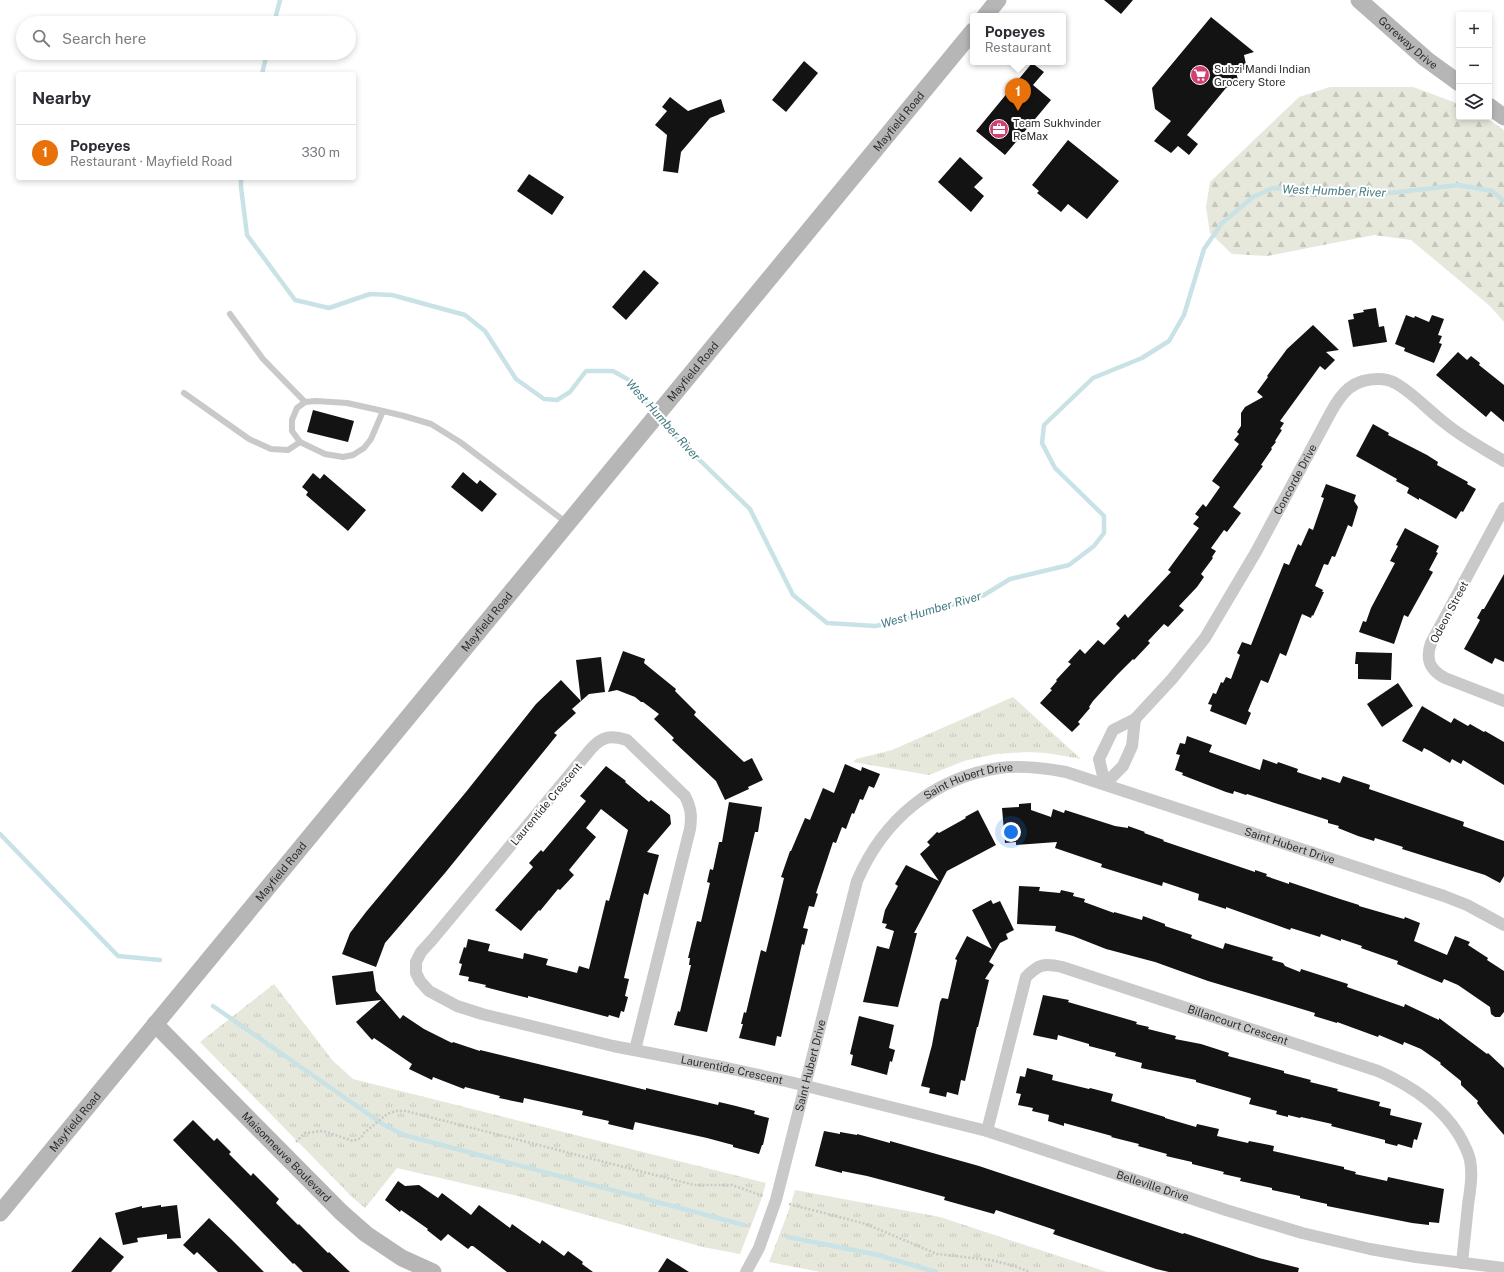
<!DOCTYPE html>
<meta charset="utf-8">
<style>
:root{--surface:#fff;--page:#f2f2f3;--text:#2b2b33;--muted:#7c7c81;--line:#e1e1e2;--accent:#d1406e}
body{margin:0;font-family:"Public Sans",sans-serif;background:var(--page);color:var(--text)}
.controls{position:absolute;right:12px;top:12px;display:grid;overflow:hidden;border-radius:4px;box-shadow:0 2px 6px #0003}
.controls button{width:36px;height:36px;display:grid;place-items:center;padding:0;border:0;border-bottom:1px solid var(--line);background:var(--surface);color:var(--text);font:20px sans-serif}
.you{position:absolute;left:1011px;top:832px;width:14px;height:14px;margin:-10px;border:3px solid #fff;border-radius:50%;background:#1a73e8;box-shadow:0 0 0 6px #1a73e833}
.badge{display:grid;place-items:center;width:26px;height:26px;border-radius:50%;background:var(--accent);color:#fff;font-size:13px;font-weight:700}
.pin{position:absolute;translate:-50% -33px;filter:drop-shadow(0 1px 2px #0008)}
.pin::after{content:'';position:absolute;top:21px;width:14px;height:12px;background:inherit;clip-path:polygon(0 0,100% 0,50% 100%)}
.popup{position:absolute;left:970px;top:13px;width:96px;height:52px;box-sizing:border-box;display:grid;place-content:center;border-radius:4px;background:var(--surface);filter:drop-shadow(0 1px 3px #0005);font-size:13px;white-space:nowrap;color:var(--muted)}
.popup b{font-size:15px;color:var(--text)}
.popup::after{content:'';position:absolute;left:50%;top:100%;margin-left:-8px;border:8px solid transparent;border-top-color:var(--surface)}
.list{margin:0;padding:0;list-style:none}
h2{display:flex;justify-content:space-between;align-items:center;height:52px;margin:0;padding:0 16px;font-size:17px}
h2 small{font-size:13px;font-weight:400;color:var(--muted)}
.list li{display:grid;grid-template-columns:26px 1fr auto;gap:12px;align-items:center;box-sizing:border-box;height:56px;padding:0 16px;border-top:1px solid var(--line)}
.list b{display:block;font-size:15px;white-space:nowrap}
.list p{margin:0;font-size:13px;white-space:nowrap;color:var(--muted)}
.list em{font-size:13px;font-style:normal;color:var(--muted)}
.icon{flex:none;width:22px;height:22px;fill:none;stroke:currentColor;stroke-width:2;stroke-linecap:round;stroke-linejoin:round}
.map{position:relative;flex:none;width:1504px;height:1272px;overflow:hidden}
.search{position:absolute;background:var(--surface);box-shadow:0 2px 6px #0003;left:16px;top:16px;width:340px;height:44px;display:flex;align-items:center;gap:10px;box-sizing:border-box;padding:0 14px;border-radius:22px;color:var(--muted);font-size:15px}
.panel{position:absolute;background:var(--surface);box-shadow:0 2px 6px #0003;left:16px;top:72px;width:340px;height:108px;border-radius:4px}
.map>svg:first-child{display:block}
.grass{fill:url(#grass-tufts)}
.forest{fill:url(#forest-firs)}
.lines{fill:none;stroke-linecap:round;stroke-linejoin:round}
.stream{stroke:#c9e2e6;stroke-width:4.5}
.building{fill:#131313}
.path{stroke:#c9c9c9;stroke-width:2.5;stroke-dasharray:2 2;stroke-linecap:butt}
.lane{stroke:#c9c9c9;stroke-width:6}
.street{stroke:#c9c9c9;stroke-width:12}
.secondary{stroke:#b6b6b6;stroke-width:17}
.labels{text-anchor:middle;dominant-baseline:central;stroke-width:4;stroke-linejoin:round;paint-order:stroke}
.street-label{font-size:11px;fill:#2c2c2c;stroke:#fff}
.poi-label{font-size:11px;fill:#2c2c2c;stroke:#fff;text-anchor:start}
.water-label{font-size:12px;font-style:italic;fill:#447b84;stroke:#fff}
</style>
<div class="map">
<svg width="1504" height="1272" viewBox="0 0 1504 1272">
<defs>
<pattern id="grass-tufts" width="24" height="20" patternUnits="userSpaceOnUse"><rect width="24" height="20" fill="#e5e8db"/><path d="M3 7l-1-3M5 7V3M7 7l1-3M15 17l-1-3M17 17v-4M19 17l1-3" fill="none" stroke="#c5c7bc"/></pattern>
<pattern id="forest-firs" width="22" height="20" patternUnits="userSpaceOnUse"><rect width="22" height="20" fill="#e5e8db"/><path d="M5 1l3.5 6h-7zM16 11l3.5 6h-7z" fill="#c5c7bc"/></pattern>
</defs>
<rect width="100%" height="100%" fill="#fff"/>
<g class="grass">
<polygon points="1013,697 1081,759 1047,753 1027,752 996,754 964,761 929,775 853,762 856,759 892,750"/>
<polygon points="274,984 333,1061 353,1079 766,1183 761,1200 740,1254 703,1247 518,1196 397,1168 365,1208 352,1197 200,1042"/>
<polygon points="795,1190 940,1217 1107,1272 820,1272 769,1262 789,1210"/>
</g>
<polygon class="forest" points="1330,87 1413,87 1459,104 1459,117 1485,117 1504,130 1504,322 1490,306 1411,240 1374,235 1267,256 1232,254 1210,233 1206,207 1210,182 1299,97"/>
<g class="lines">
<g class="stream">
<polyline points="274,23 280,0"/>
<polyline points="262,74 267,53"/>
<polyline points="241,178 241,187 247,235 295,300 329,308 370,294 392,295 465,315 485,331 516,379 544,399 557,400 570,392 586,371 613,371 629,380 655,412"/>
<polyline points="660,418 677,438 750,509 793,595 827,623 875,626 891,623 984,595 1010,579 1069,565 1094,546 1104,533 1104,516 1055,468 1042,443 1044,425 1093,378 1142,358 1169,341 1184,315 1204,249 1222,223 1253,197 1273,188 1391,193 1458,185 1492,191 1504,201"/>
<polyline points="0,834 118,956 160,960"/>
<polyline points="213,1006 384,1125 404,1135 744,1225"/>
<polyline points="788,1237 878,1255 936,1272"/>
</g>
</g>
<g class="building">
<polygon points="1104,0 1133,0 1121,14"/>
<polygon points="1211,17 1254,52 1244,55 1247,69 1236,72 1239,84 1226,88 1187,135 1198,144 1189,155 1178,146 1171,153 1154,141 1171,121 1155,109 1152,88"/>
<polygon points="804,61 818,73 786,112 772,100"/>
<polygon points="1032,63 1044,72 1033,85 1051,100 1005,155 976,131"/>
<polygon points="670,97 688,111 721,99 725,112 710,118 681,152 678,173 663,171 667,135 655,125 667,111 662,107"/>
<polygon points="1068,140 1119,181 1087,219 1068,204 1061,212 1037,193 1039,191 1032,185"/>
<polygon points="960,157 983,178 974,187 984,196 971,212 938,182"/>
<polygon points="529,174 564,197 552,215 517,191"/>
<polygon points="644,270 659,283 626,320 612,307"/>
<polygon points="1376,308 1379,327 1384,326 1387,342 1353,347 1348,320 1354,319 1353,314 1364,312 1363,310"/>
<polygon points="1406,315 1414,318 1415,316 1429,322 1432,315 1444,319 1438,335 1442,336 1439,343 1442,344 1434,363 1404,351 1405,348 1395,344"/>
<polygon points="1313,325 1339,350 1326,352 1335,360 1325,370 1320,366 1280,421 1284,423 1280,429 1282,430 1275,441 1276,442 1271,448 1272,449 1261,465 1263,466 1233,507 1241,513 1227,532 1224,530 1211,548 1216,551 1212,557 1213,558 1201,574 1204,577 1197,587 1179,606 1184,610 1168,627 1164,624 1148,641 1150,643 1134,660 1133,659 1118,674 1093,701 1089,707 1090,708 1078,722 1080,724 1072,732 1040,703 1052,690 1050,689 1057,681 1056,680 1071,664 1068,662 1080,649 1085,654 1098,640 1104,645 1120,628 1116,624 1125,614 1128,618 1171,572 1168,570 1199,528 1193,524 1199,517 1195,514 1203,504 1206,507 1220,487 1212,481 1239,444 1234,440 1239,434 1237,432 1241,426 1241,413 1245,407 1263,397 1257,392 1268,377 1267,376 1287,349"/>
<polygon points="1458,352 1467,360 1471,356 1480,363 1479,365 1504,385 1504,422 1491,411 1486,417 1436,375"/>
<polygon points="313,410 354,421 348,442 307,432"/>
<polygon points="1373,424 1389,433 1388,435 1427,455 1438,462 1437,465 1468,482 1467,484 1476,489 1463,512 1461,511 1456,519 1419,498 1419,500 1407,493 1409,488 1396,481 1397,479 1356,456"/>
<polygon points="463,472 477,484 480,480 497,494 482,512 451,487"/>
<polygon points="313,473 320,479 324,474 366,510 348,531 306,495 308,492 302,487"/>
<polygon points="1326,484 1356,495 1354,501 1358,507 1352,527 1348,525 1335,557 1332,556 1328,565 1324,564 1315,586 1323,590 1322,592 1324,592 1313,616 1312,615 1311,618 1302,614 1286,656 1280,653 1268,683 1261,680 1248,711 1251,713 1246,725 1210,711 1212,705 1208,704 1213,693 1216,694 1221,682 1223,683 1226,677 1231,679 1240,655 1237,653 1242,642 1251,645 1284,563 1289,565 1298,544 1301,546 1309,528 1313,530 1324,498 1321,497"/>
<polygon points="1405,528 1439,546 1436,552 1438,553 1429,570 1433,572 1408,617 1404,615 1394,644 1359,632 1363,621 1366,622 1371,608 1395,563 1390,561 1398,546 1396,545"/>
<polygon points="1504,574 1504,662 1495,658 1492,664 1464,649 1480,620 1477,618 1482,609 1484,609"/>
<polygon points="623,651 645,659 644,663 676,689 675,691 696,712 694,715 744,762 752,758 763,780 748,787 749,789 725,800 716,781 672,740 674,738 654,719 659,714 643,702 641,702 635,697 617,690 608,692"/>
<polygon points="1356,652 1392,653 1391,680 1358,679 1358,664 1355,664"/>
<polygon points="601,657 605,692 589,694 581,701 576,660"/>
<polygon points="561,680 581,701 572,709 576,713 554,733 557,735 445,873 385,943 376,967 342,954 350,933 366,912 466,792 536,704"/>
<polygon points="1398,683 1413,706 1382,727 1367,704"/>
<polygon points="1422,706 1451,723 1454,718 1468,726 1470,724 1484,732 1485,731 1504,742 1504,785 1463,760 1461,764 1452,759 1450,763 1430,751 1424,748 1422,752 1402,741"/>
<polygon points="1187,736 1212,745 1209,752 1260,770 1263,759 1277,764 1278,762 1298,769 1297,772 1321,780 1322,777 1340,783 1343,776 1370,785 1369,789 1464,822 1463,826 1504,841 1504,876 1500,883 1485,875 1402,849 1403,847 1375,838 1374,841 1358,836 1338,828 1339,826 1328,823 1328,820 1247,794 1246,795 1234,791 1233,794 1226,792 1182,775 1183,773 1175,770 1180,755 1176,754 1180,743 1185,744"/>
<polygon points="845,764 861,771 862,767 880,774 874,788 869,786 863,800 860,799 854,814 852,813 846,829 842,827 836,843 833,842 816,893 818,894 814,907 809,906 803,928 808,929 804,945 802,944 781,1037 777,1036 775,1046 739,1038 743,1024 741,1024 744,1012 746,1013 761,950 766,952 784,878 781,877 790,851 791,851 805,818 810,820 823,788 834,793"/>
<polygon points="606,766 626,781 625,782 649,802 651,800 670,815 671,824 647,852 659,855 648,895 644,893 633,940 624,978 629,979 625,996 628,997 624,1012 621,1011 619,1018 609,1015 608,1017 528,996 528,998 485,987 486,985 468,981 469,977 459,975 462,964 459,963 464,947 466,948 468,939 490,944 488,951 523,959 524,953 548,959 546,965 577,973 579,966 589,969 606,900 609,901 628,830 601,809 586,828 596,837 569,870 574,875 560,890 558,889 540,911 539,910 521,931 495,910 533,867 529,863 541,850 543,852 586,801 580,796"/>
<polygon points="729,802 762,807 758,832 755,832 707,1032 674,1025 678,1011 680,1012 691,965 689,965 690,958 688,958 697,921 701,922 710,883 707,882 710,869 713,870 719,842 722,842"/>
<polygon points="1031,803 1031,810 1051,817 1053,809 1064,813 1065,810 1115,826 1128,828 1128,826 1145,832 1144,833 1164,840 1163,841 1255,872 1255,870 1267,874 1266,876 1289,884 1289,882 1340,899 1359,905 1359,906 1404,919 1405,917 1420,923 1414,941 1447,955 1455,936 1470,942 1468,945 1488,958 1487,960 1504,971 1504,1012 1500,1017 1495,1017 1491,1014 1490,1007 1458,985 1444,979 1442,983 1397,964 1398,961 1361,948 1362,946 1341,939 1341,941 1321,934 1320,937 1291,928 1290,930 1226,907 1226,909 1198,900 1199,894 1163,882 1162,886 1101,867 1102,864 1055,848 1057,842 1016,845 1016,842 1005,843 1002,808 1019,807 1019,804"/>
<polygon points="978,810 996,845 947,871 914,933 917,933 898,1007 863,1002 877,946 889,949 894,931 885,928 887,924 882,923 885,910 898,886 895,884 906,865 939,881 920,854 930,845 927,842 937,832 939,833 966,818 965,817"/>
<polygon points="1019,886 1040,887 1039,891 1060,893 1061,890 1074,893 1073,896 1085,899 1084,902 1114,913 1114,912 1142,920 1143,916 1165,924 1165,926 1192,935 1191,938 1223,949 1225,943 1273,957 1272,960 1283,963 1285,966 1300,972 1301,969 1348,984 1347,987 1404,1007 1405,1004 1439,1020 1439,1018 1487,1054 1488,1053 1504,1068 1504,1135 1484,1112 1477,1103 1478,1101 1461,1085 1461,1081 1440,1064 1441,1063 1421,1049 1404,1042 1403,1045 1379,1035 1378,1037 1337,1022 1337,1023 1314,1016 1315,1013 1282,1003 1208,981 1155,962 1106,949 1073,936 1055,931 1056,926 1017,924"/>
<polygon points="991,900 993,904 1000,901 1014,930 1006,934 1008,939 1000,943 989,962 994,965 985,979 989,980 978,1027 977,1027 965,1081 961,1080 958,1095 947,1092 946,1097 929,1093 930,1088 921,1086 932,1045 940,1002 942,998 948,999 957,960 955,959 967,936 992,949 972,910"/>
<polygon points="373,971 376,991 400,1019 403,1015 424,1029 452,1043 453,1042 480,1051 480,1050 646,1090 646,1088 718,1105 719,1102 736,1106 755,1111 754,1114 769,1118 763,1145 762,1145 759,1154 733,1147 733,1145 707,1138 635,1122 633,1130 608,1124 609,1121 582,1115 583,1111 524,1098 523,1103 499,1098 500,1096 465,1087 464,1089 433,1077 432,1080 409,1069 412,1064 374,1038 372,1040 356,1022 381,1000 336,1005 332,976"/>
<polygon points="1043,995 1069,1000 1068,1002 1137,1022 1136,1024 1149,1027 1148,1029 1176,1036 1175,1039 1201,1044 1229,1053 1228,1056 1284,1071 1284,1073 1311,1080 1310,1082 1338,1089 1337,1091 1380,1102 1379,1106 1391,1109 1390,1115 1422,1123 1417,1140 1414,1139 1412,1148 1398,1144 1397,1146 1385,1143 1385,1140 1331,1126 1332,1124 1301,1117 1300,1118 1288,1115 1288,1117 1276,1114 1277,1111 1249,1104 1251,1098 1196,1082 1196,1080 1141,1068 1142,1063 1115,1056 1116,1053 1089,1046 1089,1044 1058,1035 1057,1040 1033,1035"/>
<polygon points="859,1016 894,1025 889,1048 895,1050 892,1062 890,1061 887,1075 851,1065 853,1055 850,1054"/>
<polygon points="1027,1068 1053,1075 1052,1080 1089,1089 1090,1088 1113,1094 1111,1101 1165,1117 1165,1118 1196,1127 1197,1124 1219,1129 1217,1136 1248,1143 1249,1141 1274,1146 1273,1151 1344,1167 1344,1169 1356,1172 1355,1174 1387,1181 1388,1177 1444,1189 1439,1223 1429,1222 1429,1225 1412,1223 1327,1206 1327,1204 1300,1198 1300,1196 1272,1190 1272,1188 1240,1181 1241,1178 1223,1174 1224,1172 1192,1164 1192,1162 1166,1156 1167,1154 1138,1146 1139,1144 1111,1137 1112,1136 1064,1123 1064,1126 1048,1121 1049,1115 1032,1111 1033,1108 1018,1105 1021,1094 1016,1093 1020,1076 1025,1077"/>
<polygon points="193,1120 214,1141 217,1138 231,1152 229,1154 251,1176 253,1173 279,1199 276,1203 298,1225 299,1224 328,1253 329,1252 350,1272 303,1272 294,1263 293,1264 173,1140"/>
<polygon points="824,1131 840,1134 840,1132 857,1135 857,1134 890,1143 890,1141 979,1166 1183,1234 1184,1233 1259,1258 1299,1268 1298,1272 1169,1272 1156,1269 1053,1234 1055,1230 996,1210 994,1214 944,1200 945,1197 901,1185 867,1176 842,1171 842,1173 815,1166"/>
<polygon points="398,1181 405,1186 419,1185 438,1198 442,1193 471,1215 479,1205 510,1228 512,1224 540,1244 542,1240 564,1256 568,1251 583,1262 582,1264 593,1272 507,1272 473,1246 471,1246 468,1249 448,1234 441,1241 427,1230 428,1229 401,1210 400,1212 385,1200"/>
<polygon points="161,1205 161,1207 177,1205 181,1238 167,1239 167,1234 137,1238 138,1242 123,1245 115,1213 142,1206 142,1208"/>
<polygon points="209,1218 231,1239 264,1272 218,1272 197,1252 194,1255 183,1245"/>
<polygon points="100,1237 124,1257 111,1272 71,1272"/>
<polygon points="667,1258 689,1272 658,1272"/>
</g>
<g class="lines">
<g class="path">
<polyline points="296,1142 305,1133 323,1131 353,1141 361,1138 364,1133 387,1114 396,1111 406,1111 694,1185 732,1185 763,1196"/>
<polyline points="789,1204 866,1224 937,1254 991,1260 1014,1266 1030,1272"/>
</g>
<g class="lane">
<polyline points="230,314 263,359 305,402"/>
<polyline points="184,393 249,439 271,449 288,450 300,442"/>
<polyline points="383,411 371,439 364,448 353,455 343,457 325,454 300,442 292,431 292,420 297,408 305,402 316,401 347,403 383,411 404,416 431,424 460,442 567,523"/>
</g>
<g class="street">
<path d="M1504,508L1431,643C1425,660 1430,670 1445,678L1504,701"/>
<path id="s1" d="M1105,784L1099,759L1113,730L1135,719L1172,679L1205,638L1256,552L1331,412C1342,392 1353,379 1378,379C1383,379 1390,380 1395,383C1411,391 1430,412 1445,423C1463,438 1484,449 1504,461"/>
<polyline points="1105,784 1123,766 1132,746 1135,719"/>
<path id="s2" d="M635,1050L690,829C692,816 691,808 685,796L627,740C610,735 602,736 590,750L432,940L421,952L416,962V973L420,981L429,991L457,1006L482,1014L613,1046L727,1068L790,1082L987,1131L1226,1210L1302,1233L1370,1249L1416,1257L1504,1268"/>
<path id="s3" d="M987,1131L1026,977C1039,964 1044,963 1062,967L1378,1071C1410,1085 1440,1104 1459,1135C1463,1142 1468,1151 1470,1160C1473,1175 1470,1190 1468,1205C1466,1225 1464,1244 1462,1263"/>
<path id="s4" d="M746,1272L759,1248L776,1200L857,881C883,820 933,778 999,768C1021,765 1044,768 1066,772L1444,896L1467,905L1504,925"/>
</g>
<g class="secondary">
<path id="s5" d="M1359,0L1426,59L1459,83"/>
<polyline points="985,16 998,0"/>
<polyline points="1489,106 1504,117"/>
<path id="s6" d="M155,1024L341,1212L366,1234L402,1258L433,1272"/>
<path id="s7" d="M0,1213L973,31"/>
</g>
</g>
<defs>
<symbol id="supermarket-disc" viewBox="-11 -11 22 22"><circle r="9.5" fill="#d1406e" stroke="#fff"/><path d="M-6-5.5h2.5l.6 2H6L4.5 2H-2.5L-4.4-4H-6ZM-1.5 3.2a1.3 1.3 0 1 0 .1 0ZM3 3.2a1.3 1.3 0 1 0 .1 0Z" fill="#fff"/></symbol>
<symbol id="office-disc" viewBox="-11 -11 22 22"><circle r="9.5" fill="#d1406e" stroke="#fff"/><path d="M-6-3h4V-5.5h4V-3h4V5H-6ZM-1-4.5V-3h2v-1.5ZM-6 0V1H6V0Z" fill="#fff"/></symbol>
</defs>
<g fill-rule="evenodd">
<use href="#supermarket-disc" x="1189" y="64" width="22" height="22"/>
<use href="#office-disc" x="988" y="118" width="22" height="22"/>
</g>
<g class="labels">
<g class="street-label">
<text stroke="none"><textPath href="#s5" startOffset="65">Goreway Drive</textPath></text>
<text stroke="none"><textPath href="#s7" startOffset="1414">Mayfield Road</textPath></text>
<text stroke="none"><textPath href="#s7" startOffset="1090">Mayfield Road</textPath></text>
<text stroke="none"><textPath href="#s1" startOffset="372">Concorde Drive</textPath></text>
<text transform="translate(1449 612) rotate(-62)">Odeon Street</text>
<text stroke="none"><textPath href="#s7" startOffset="766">Mayfield Road</textPath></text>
<text stroke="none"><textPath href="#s4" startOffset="564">Saint Hubert Drive</textPath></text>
<text transform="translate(546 804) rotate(-50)">Laurentide Crescent</text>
<text stroke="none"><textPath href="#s4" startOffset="900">Saint Hubert Drive</textPath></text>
<text stroke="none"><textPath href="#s7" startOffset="442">Mayfield Road</textPath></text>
<text stroke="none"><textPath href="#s3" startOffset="384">Billancourt Crescent</textPath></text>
<text stroke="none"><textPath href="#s4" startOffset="217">Saint Hubert Drive</textPath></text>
<text stroke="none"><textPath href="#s2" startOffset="1006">Laurentide Crescent</textPath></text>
<text stroke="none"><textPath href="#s7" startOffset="118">Mayfield Road</textPath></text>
<text stroke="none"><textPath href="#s6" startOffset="187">Maisonneuve Boulevard</textPath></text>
<text stroke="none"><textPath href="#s2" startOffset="1443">Belleville Drive</textPath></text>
</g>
<g class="poi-label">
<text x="1214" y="69">Subzi Mandi Indian<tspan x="1214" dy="13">Grocery Store</tspan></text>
<text x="1013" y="123">Team Sukhvinder<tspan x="1013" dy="13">ReMax</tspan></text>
</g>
<g class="water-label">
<text transform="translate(1334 191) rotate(2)">West Humber River</text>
<text transform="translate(663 420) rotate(48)">West Humber River</text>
<text transform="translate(931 610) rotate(-16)">West Humber River</text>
</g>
</g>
</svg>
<div class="controls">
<button>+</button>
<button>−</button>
<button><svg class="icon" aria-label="layers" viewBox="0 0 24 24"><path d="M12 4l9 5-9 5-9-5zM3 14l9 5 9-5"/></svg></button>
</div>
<div class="you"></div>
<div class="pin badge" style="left:1018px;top:111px;background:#e8710a">1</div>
<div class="popup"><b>Popeyes</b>Restaurant</div>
<div class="search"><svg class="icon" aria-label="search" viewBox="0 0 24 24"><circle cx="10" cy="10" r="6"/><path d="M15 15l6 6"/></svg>Search here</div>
<section class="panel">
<h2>Nearby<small></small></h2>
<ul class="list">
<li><span class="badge" style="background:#e8710a">1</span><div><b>Popeyes</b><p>Restaurant · Mayfield Road</p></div><em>330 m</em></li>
</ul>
</section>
</div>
